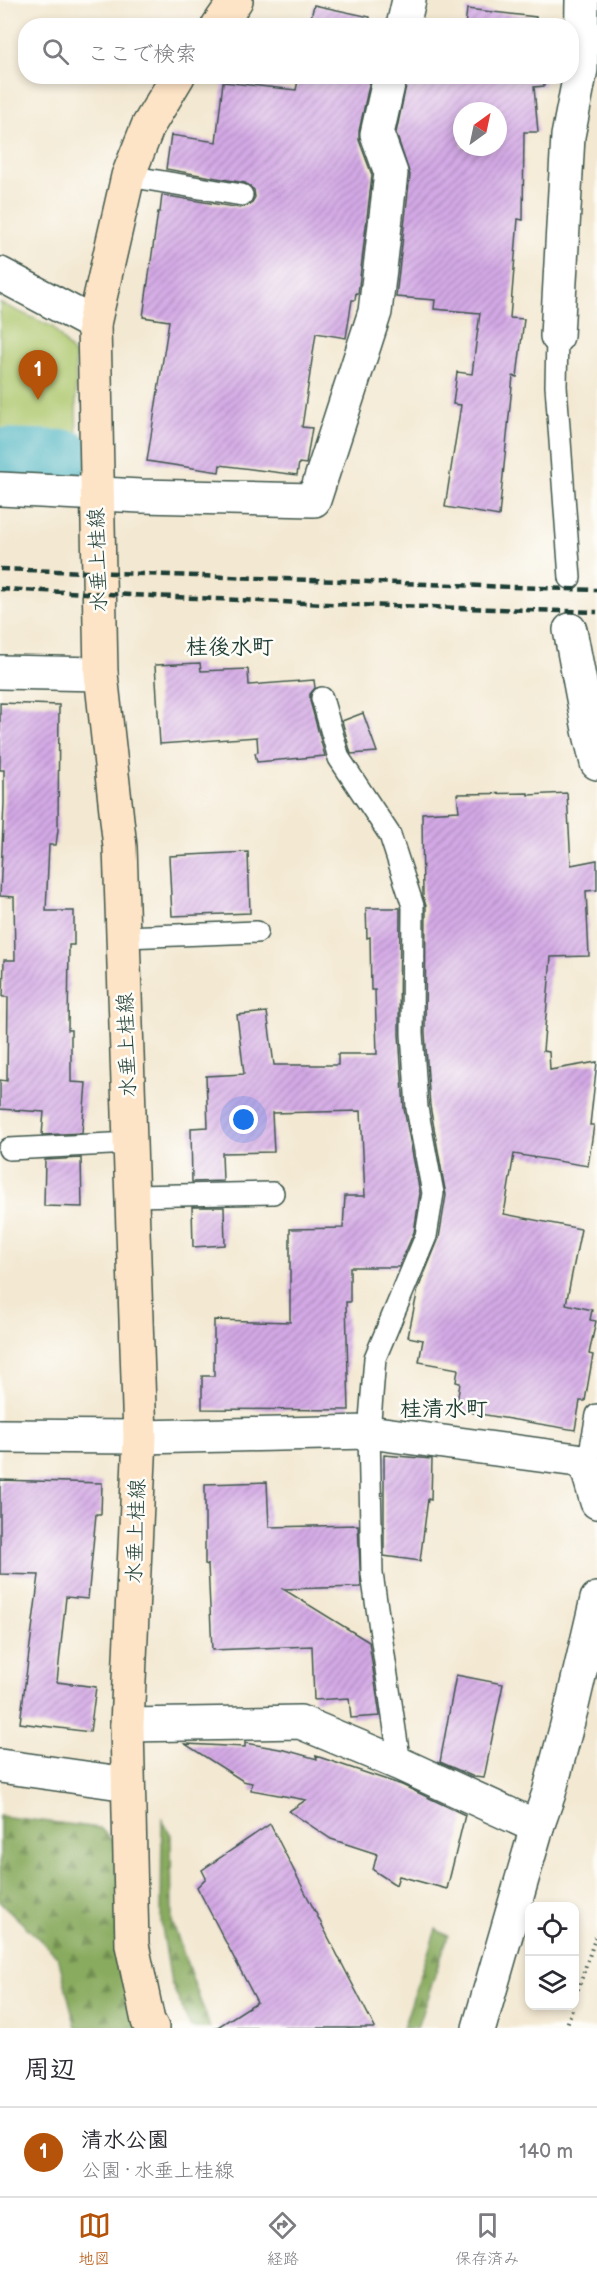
<!DOCTYPE html>
<html lang="ja">
<meta charset="utf-8">
<style>
:root{--surface:#fff;--page:#f2f2f3;--text:#2b2b33;--muted:#7c7c81;--line:#e1e1e2;--accent:#b45309}
body{margin:0;font-family:"Balsamiq Sans","Klee One",sans-serif;background:var(--page);color:var(--text)}
.controls{position:absolute;right:18px;bottom:18px;display:grid;overflow:hidden;border-radius:12px;box-shadow:0 3px 9px #0003}
.controls button{width:54px;height:54px;display:grid;place-items:center;padding:0;border:0;border-bottom:2px solid var(--line);background:var(--surface);color:var(--text);font:30px sans-serif}
.compass{position:absolute;left:453px;top:102px;width:54px;height:54px;border-radius:50%;background:var(--surface);box-shadow:0 3px 9px #0003;rotate:33deg}
.you{position:absolute;left:244px;top:1120px;width:21px;height:21px;margin:-15px;border:4px solid #fff;border-radius:50%;background:#1a73e8;box-shadow:0 0 0 9px #1a73e833}
.badge{display:grid;place-items:center;width:39px;height:39px;border-radius:50%;background:var(--accent);color:#fff;font-size:20px;font-weight:700}
.pin{position:absolute;translate:-50% -50px;filter:drop-shadow(0 2px 3px #0008)}
.pin::after{content:'';position:absolute;top:32px;width:21px;height:18px;background:inherit;clip-path:polygon(0 0,100% 0,50% 100%)}
.list{margin:0;padding:0;list-style:none}
h2{display:flex;justify-content:space-between;align-items:center;height:78px;margin:0;padding:0 24px;font-size:26px}
h2 small{font-size:20px;font-weight:400;color:var(--muted)}
.list li{display:grid;grid-template-columns:39px 1fr auto;gap:18px;align-items:center;box-sizing:border-box;height:90px;padding:0 24px;border-top:2px solid var(--line)}
.list b{display:block;font-size:22px;white-space:nowrap}
.list p{margin:0;font-size:20px;white-space:nowrap;color:var(--muted)}
.list em{font-size:20px;font-style:normal;color:var(--muted)}
.icon{flex:none;width:33px;height:33px;fill:none;stroke:currentColor;stroke-width:2;stroke-linecap:round;stroke-linejoin:round}
.map{position:relative;flex:none;width:597px;height:2028px;overflow:hidden}
.search{position:absolute;background:var(--surface);box-shadow:0 3px 9px #0003;left:18px;right:18px;top:18px;height:66px;display:flex;align-items:center;gap:15px;box-sizing:border-box;padding:0 21px;border-radius:24px;color:var(--muted);font-size:22px}
.sheet{height:168px;background:var(--surface)}
nav{display:flex;justify-content:space-around;align-items:center;box-sizing:border-box;height:84px;border-top:2px solid var(--line);background:var(--surface);font-size:16px;color:var(--muted)}
nav a{display:grid;justify-items:center;gap:3px}
nav .on{color:var(--accent)}
.map>svg:first-child{display:block}
.forest{fill:url(#forest-firs);stroke:#54744a;stroke-width:1.5}
.park{fill:#acc66b;stroke:#668250;stroke-width:1.5}
.lines{fill:none;stroke-linecap:round;stroke-linejoin:round}
.river{stroke:#42b0bf;stroke-width:66}
.building{fill:url(#building-hatch);fill-rule:evenodd}
.service-casing{stroke:#3f574c;stroke-width:24}
.minor-casing{stroke:#3f574c;stroke-width:36}
.tertiary-casing{stroke:#3f574c;stroke-width:36}
.secondary-casing{stroke:#3f574c;stroke-width:36}
.path{stroke:#3f574c;stroke-width:4;stroke-dasharray:1.5 4.5;stroke-linecap:butt}
.service{stroke:#fff;stroke-width:21}
.minor{stroke:#fff;stroke-width:33}
.tertiary{stroke:#fff;stroke-width:33}
.secondary{stroke:#fee4c6;stroke-width:33}
.rail{stroke:#1f3d34;stroke-width:4.5;stroke-dasharray:9 4.5;stroke-linecap:butt}
.labels{text-anchor:middle;dominant-baseline:central;stroke-width:5;stroke-linejoin:round;paint-order:stroke}
.street-label{font-size:21px;fill:#1f3d34;stroke:#fdfcf7}
.neighbourhood-label{font-size:22px;font-weight:bold;fill:#1f3d34;stroke:#fdfcf7}
</style>
<div class="map">
<svg width="597" height="2028" viewBox="0 0 597 2028">
<defs>
<pattern id="forest-firs" width="22" height="20" patternUnits="userSpaceOnUse" patternTransform="scale(1.5)"><rect width="22" height="20" fill="#89ab5f"/><path d="M5 1l3.5 6h-7zM16 11l3.5 6h-7z" fill="#6f8c4f"/></pattern>
<pattern id="building-hatch" width="6" height="6" patternUnits="userSpaceOnUse" patternTransform="scale(1.5)"><rect width="6" height="6" fill="#d4a9e6"/><path d="M-1 1l2-2M0 6l6-6M5 7l2-2" fill="none" stroke="#ab8bbb"/></pattern>
</defs>
<rect width="100%" height="100%" fill="#fdfcf7"/>
<filter id="ink" filterUnits="userSpaceOnUse"><feTurbulence type="fractalNoise" baseFrequency=".0167" numOctaves="2"/><feDisplacementMap in="SourceGraphic" scale="12" xChannelSelector="R" yChannelSelector="G"/><feConvolveMatrix kernelMatrix="1 2 1 2 8 2 1 2 1" color-interpolation-filters="sRGB"/></filter>
<filter id="wash" filterUnits="userSpaceOnUse"><feTurbulence type="fractalNoise" baseFrequency=".008" numOctaves="4" result="noise"/><feDisplacementMap in="SourceGraphic" scale="24" xChannelSelector="R" yChannelSelector="G"/><feGaussianBlur stdDeviation="1.35" result="paint"/><feColorMatrix in="noise" values="0 0 0 0 0 0 0 0 0 0 0 0 0 0 0 0 0 1.4 0 .05"/><feComposite in="paint" operator="in"/></filter>
<g filter="url(#wash)">
<rect width="100%" height="100%" fill="#f3e8d1"/>
<g class="forest">
<polygon points="0,1816 100,1828 119,1847 139,2028 76,2028 58,1957 0,1902"/>
<polygon points="162,1820 171,1835 172,1921 210,2028 191,2028 171,1983 161,1921"/>
<polygon points="436,1929 448,1936 417,2028 403,2028"/>
</g>
<polygon class="park" points="0,303 53,327 75,356 77,444 74,451 0,449"/>
<g class="lines">
<polyline class="river" points="0,461 66,463"/>
</g>
<g id="blocks">
<g class="building">
<polygon points="314,5 370,17 369,26 309,26"/>
<polygon points="467,9 536,17 536,19 543,19 544,26 465,26"/>
<polygon points="299,76 371,76 359,131 359,140 372,175 358,294 356,293 355,300 352,300 346,338 316,333 302,427 312,428 306,464 299,463 297,475 220,465 219,472 147,461 169,321 143,317 158,212 160,212 162,195 240,208 251,204 255,197 254,190 245,183 166,169 171,135 216,142 223,82 296,90"/>
<path d="M408,76H544V86L534,87L538,132H524L523,220L518,219L510,318L524,319L517,377L513,376L499,516L445,507L461,405L453,404L457,372L472,374L480,313L434,309L435,300L396,297L410,175L396,133ZM462,111H498V147H462Z"/>
<polygon points="200,663 201,671 248,669 249,685 314,680 315,688 310,694 310,701 325,756 257,762 255,753 258,752 257,737 160,744 155,665"/>
<polygon points="0,703 59,705 58,830 56,845 49,845 46,911 74,911 74,945 69,945 68,1030 71,1030 71,1082 86,1083 82,1133 42,1135 44,1112 0,1109 0,1080 7,1081 8,997 3,997 4,960 15,960 14,897 0,896 4,803 4,770 0,770"/>
<polygon points="363,713 377,752 351,754 342,721"/>
<polygon points="528,793 528,795 567,793 571,865 597,860 597,890 586,891 589,956 551,957 543,1051 549,1052 550,1070 597,1062 590,1125 594,1125 588,1166 514,1154 504,1214 581,1229 566,1304 592,1310 590,1320 596,1321 589,1354 593,1355 585,1401 580,1401 575,1430 456,1410 460,1383 456,1382 458,1369 419,1362 423,1340 408,1337 418,1289 439,1238 446,1195 430,1106 425,1033 426,906 423,896 422,813 459,811 457,794"/>
<polygon points="248,852 250,913 172,916 169,856"/>
<polygon points="366,908 400,908 399,1034 404,1109 420,1193 414,1232 399,1267 350,1267 350,1302 346,1302 349,1410 202,1409 202,1376 214,1376 214,1320 290,1322 290,1229 343,1228 345,1196 365,1196 361,1111 272,1113 274,1152 222,1153 223,1181 192,1182 191,1128 208,1127 206,1076 244,1074 237,1015 267,1012 274,1065 338,1065 338,1054 377,1054 375,990 371,990 370,937 367,938"/>
<polygon points="81,1158 82,1207 44,1206 45,1160"/>
<polygon points="192,1207 224,1207 225,1245 193,1247"/>
<polygon points="384,1455 432,1459 431,1500 428,1499 420,1561 384,1556"/>
<polygon points="0,1480 102,1483 101,1514 96,1514 88,1599 66,1597 57,1682 96,1687 90,1732 20,1723 39,1575 0,1574"/>
<polygon points="267,1482 269,1527 358,1525 361,1587 283,1589 369,1642 380,1716 351,1718 349,1698 314,1700 312,1646 212,1650 208,1565 205,1564 205,1484"/>
<polygon points="456,1675 503,1684 484,1778 474,1777 440,1762"/>
<polygon points="245,1743 285,1750 317,1759 316,1756 402,1785 465,1815 447,1889 399,1876 396,1885 373,1870 377,1854 331,1839 289,1811 306,1800 251,1790 252,1783 243,1781 185,1744 245,1747"/>
<polygon points="270,1824 375,2028 216,2028 257,2002 197,1887 206,1878 202,1870"/>
</g>
</g>
</g>
<g filter="url(#ink)">
<use href="#blocks" fill-opacity="0" stroke="#3f574c" stroke-width="1.5"/>
<g class="lines">
<defs>
<g id="service">
<polyline points="128,176 242,195"/>
<polyline points="557,336 556,386 570,578"/>
<polyline points="322,698 339,758 390,835 413,906 412,1033 417,1108 433,1193 426,1236 375,1358 369,1432 372,1574 400,1764"/>
<polyline points="124,937 257,932"/>
<polyline points="9,1149 131,1143"/>
<polyline points="133,1196 273,1193"/>
<polyline points="587,1468 597,1415"/>
</g>
<g id="minor">
<polyline points="403,26 409,0"/>
<polyline points="0,274 94,324"/>
<polyline points="557,336 568,136 581,69 582,0"/>
<polyline points="0,489 141,496 314,500 375,312 391,173 377,134 390,76"/>
<polyline points="570,630 589,730 597,763"/>
<polyline points="0,672 101,674"/>
<polyline points="0,1436 140,1437 369,1432 577,1460 587,1468 597,1502"/>
<polyline points="127,1725 300,1722 400,1764 537,1827"/>
<polyline points="479,2028 537,1827 549,1793 571,1710 597,1599"/>
</g>
<polyline id="tertiary" points="0,1766 128,1784"/>
<g id="secondary">
<polyline points="218,26 236,0"/>
<polyline points="152,2028 148,2021 132,1945 127,1725 140,1437 120,847 101,674 94,324 128,176 148,126 178,76"/>
</g>
</defs>
<use href="#service" class="service-casing"/>
<use href="#minor" class="minor-casing"/>
<use href="#tertiary" class="tertiary-casing"/>
<use href="#secondary" class="secondary-casing"/>
<g class="path">
<polyline points="574,2001 597,1933"/>
<polyline points="566,2028 573,2006"/>
</g>
<use href="#service" class="service"/>
<use href="#minor" class="minor"/>
<use href="#tertiary" class="tertiary"/>
<use href="#secondary" class="secondary"/>
<g class="rail">
<polyline points="0,569 597,590"/>
<polyline points="0,589 326,604 597,612"/>
</g>
</g>
</g>
<g class="labels">
<g class="street-label">
<text transform="translate(98 560) rotate(-92)">水垂上桂線</text>
<text transform="translate(127 1045) rotate(-92)">水垂上桂線</text>
<text transform="translate(136 1531) rotate(-88)">水垂上桂線</text>
</g>
<g class="neighbourhood-label">
<text x="230" y="647">桂後水町</text>
<text x="444" y="1409">桂清水町</text>
</g>
</g>
</svg>
<div class="controls">
<button><svg class="icon" aria-label="locate" viewBox="0 0 24 24"><circle cx="12" cy="12" r="6"/><path d="M12 2v4M12 18v4M2 12h4M18 12h4"/></svg></button>
<button><svg class="icon" aria-label="layers" viewBox="0 0 24 24"><path d="M12 4l9 5-9 5-9-5zM3 14l9 5 9-5"/></svg></button>
</div>
<svg class="compass" viewBox="-18 -18 36 36"><path d="M0-13l5 13h-10z" fill="#e53935"/><path d="M0 13l5-13h-10z" fill="#7c7c81"/></svg>
<div class="you"></div>
<div class="pin badge" style="left:38px;top:400px">1</div>
<div class="search"><svg class="icon" aria-label="search" viewBox="0 0 24 24"><circle cx="10" cy="10" r="6"/><path d="M15 15l6 6"/></svg>ここで検索</div>
</div>
<section class="sheet">
<h2>周辺<small></small></h2>
<ul class="list">
<li><span class="badge">1</span><div><b>清水公園</b><p>公園 · 水垂上桂線</p></div><em>140 m</em></li>
</ul>
</section>
<nav>
<a class="on"><svg class="icon" aria-label="map" viewBox="0 0 24 24"><path d="M3 6l6-2 6 2 6-2v14l-6 2-6-2-6 2zM9 4v14M15 6v14"/></svg>地図</a>
<a><svg class="icon" aria-label="directions" viewBox="0 0 24 24"><path d="M12 3l9 9-9 9-9-9zM9 14v-3h6M13 9l2 2-2 2"/></svg>経路</a>
<a><svg class="icon" aria-label="saved" viewBox="0 0 24 24"><path d="M7 4h10v16l-5-4-5 4z"/></svg>保存済み</a>
</nav>
